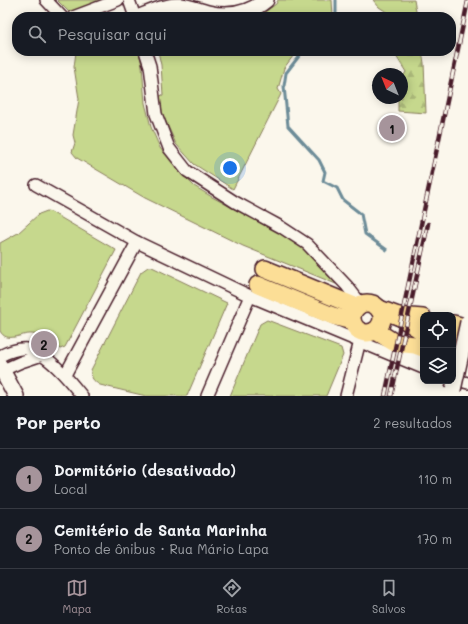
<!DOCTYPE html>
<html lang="pt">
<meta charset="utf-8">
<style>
:root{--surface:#171b24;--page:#20242c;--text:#f1f3f6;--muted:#9ea1a6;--line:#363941;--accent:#a6949b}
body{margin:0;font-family:Mali,sans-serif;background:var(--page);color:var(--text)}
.controls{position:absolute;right:12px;bottom:12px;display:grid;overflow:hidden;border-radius:8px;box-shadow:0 2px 10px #0003}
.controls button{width:36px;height:36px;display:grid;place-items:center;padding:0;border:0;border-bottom:1px solid var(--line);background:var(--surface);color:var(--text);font:20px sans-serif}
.compass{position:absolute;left:372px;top:68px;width:36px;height:36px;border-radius:50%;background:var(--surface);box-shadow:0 2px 10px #0003;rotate:317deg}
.you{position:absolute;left:230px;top:168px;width:14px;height:14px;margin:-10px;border:3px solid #fff;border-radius:50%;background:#1a73e8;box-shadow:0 0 0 6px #1a73e833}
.badge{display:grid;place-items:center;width:26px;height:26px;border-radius:50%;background:var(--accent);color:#111;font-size:13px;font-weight:700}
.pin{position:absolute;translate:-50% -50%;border:2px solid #fff;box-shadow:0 1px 4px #0006}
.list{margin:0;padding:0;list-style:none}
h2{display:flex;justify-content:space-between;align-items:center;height:52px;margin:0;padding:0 16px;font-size:17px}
h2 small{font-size:13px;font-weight:400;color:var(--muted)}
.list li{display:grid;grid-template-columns:26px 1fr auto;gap:12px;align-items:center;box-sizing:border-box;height:60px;padding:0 16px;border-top:1px solid var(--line)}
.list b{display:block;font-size:15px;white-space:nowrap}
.list p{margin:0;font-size:13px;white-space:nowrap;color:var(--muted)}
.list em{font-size:13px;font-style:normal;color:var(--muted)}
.icon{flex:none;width:22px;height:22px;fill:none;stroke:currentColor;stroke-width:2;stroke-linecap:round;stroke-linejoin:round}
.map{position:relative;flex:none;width:468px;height:396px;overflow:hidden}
.search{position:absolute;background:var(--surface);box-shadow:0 2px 10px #0003;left:12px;right:12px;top:12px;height:44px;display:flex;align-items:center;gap:10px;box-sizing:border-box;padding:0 14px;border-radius:16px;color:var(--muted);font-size:15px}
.sheet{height:172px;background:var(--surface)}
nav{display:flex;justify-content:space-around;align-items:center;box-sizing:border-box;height:56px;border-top:1px solid var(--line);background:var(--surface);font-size:11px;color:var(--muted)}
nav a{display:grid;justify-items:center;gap:2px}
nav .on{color:var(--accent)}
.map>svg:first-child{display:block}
.green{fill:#c6d88d;stroke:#887c5c}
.forest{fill:url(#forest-firs);stroke:#887c5c}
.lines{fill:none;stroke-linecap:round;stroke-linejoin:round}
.stream{stroke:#6d8c98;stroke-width:3}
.street-casing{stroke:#4a1f2b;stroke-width:14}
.secondary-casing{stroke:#4a1f2b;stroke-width:18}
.primary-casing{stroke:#4a1f2b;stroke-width:20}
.street{stroke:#fbf7ec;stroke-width:11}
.secondary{stroke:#fbf7ec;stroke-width:15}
.primary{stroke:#fcde96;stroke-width:17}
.rail-casing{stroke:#4a1f2b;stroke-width:4.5}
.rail{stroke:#fbf7ec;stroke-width:3;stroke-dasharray:9;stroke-linecap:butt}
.secondary-bridge-casing{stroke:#4a1f2b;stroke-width:18;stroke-linecap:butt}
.secondary-bridge{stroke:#fbf7ec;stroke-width:15}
</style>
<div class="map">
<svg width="468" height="396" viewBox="0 0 468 396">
<defs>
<pattern id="forest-firs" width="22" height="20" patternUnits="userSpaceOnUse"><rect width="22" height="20" fill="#c6d88d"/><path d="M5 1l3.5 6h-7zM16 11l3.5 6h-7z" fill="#acb97a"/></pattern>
</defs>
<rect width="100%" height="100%" fill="#fbf7ec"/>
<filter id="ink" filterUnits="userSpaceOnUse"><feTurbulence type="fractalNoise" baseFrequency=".025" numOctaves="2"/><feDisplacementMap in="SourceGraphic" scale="8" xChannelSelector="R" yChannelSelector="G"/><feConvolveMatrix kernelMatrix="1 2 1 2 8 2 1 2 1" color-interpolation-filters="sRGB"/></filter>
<g filter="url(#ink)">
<g class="green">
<polygon points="57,0 105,0 71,14"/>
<polygon points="278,0 332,0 333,17 258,17 276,4"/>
<polygon points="373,0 414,0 417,17 394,17 379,7"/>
<polygon points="78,51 139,51 142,66 145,103 151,127 160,148 178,170 194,186 212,197 293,240 325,267 328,276 334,279 336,284 243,246 145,198 77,158 72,152 75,143 73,135 79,99 74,67 76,52"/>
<polygon points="158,51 297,51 284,68 278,89 281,94 233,189 194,164 176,144 162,113 160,96 163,95 161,65"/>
<path d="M47,211L51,212L116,250L65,347L60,349C52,344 42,334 32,334C21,333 7,344 0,331V243L18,233L39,214Z"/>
<path d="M148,267H152L227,303L187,396H146L100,385C93,381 91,378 91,370L141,272Z"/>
<polygon points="267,320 341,348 343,355 326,396 230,396 260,324"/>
</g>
<polygon class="forest" points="393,51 422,51 424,63 426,113 398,111 398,98 402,98 402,85 405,81 402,78 406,72"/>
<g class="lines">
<g class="stream">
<polyline points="336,0 336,17"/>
<polyline points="303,51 286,73 284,86 288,126 319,160 325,172 323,181 337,188 343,200 361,214 365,234 387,250"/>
</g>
<defs>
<g id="street">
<polyline points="46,0 62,17"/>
<polyline points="129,0 135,17"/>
<polyline points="73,17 118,0"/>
<polyline points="145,51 150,66 156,114 169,148 187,171 235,202 281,227 307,244 347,286 361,304"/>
<polyline points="36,185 137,242 250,296 423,368"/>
<polyline points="399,345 411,353 423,358"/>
<path d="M0,356C8,352 18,348 27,349C47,352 70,381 82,396"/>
<polyline points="3,370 21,362 42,355"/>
<polyline points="65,375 137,242"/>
<polyline points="453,379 468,383"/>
<polyline points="207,396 250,296"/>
<polyline points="346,396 362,333"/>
</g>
<g id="secondary">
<path d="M140,17C152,12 168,5 181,6C190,7 199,11 208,13C229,18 249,14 266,0"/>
<polyline points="0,366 16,396"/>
</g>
<g id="primary">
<polyline points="265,269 357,307"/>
<polyline points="258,285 333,316 352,321"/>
<circle cx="367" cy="318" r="15"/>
<polyline points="379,309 398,316 423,318"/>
<polyline points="399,316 419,329 423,330"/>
<polyline points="453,324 468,328"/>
<polyline points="376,331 395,343 415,345 423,348"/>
<polyline points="453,337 468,340"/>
</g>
</defs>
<use href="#street" class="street-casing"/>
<use href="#secondary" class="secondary-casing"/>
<use href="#primary" class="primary-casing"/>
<use href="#street" class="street"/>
<use href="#secondary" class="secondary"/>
<use href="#primary" class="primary"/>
<defs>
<g id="rail">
<polyline points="385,396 468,1"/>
<polyline points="391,396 428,224"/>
</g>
</defs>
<use href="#rail" class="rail-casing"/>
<use href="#rail" class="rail"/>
<defs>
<polyline id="secondary-bridge" points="453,390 468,322"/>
</defs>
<use href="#secondary-bridge" class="secondary-bridge-casing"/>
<use href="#secondary-bridge" class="secondary-bridge"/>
</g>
</g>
</svg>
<div class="controls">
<button><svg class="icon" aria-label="locate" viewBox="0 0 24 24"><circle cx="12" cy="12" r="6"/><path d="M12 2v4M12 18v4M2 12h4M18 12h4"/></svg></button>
<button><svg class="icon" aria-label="layers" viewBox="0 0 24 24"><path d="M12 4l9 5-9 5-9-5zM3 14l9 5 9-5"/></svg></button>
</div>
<svg class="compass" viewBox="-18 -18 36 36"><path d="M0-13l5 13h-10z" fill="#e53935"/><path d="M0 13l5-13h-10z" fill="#9ea1a6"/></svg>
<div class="you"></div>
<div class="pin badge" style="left:392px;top:128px">1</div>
<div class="pin badge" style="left:44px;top:344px">2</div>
<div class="search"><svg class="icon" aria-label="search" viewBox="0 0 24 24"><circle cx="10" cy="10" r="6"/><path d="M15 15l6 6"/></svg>Pesquisar aqui</div>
</div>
<section class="sheet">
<h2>Por perto<small>2 resultados</small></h2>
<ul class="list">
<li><span class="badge">1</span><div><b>Dormitório (desativado)</b><p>Local</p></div><em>110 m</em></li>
<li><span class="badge">2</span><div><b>Cemitério de Santa Marinha</b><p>Ponto de ônibus · Rua Mário Lapa</p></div><em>170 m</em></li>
</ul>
</section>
<nav>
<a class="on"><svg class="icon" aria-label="map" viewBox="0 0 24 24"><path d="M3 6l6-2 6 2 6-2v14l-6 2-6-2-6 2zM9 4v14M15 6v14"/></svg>Mapa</a>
<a><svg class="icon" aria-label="directions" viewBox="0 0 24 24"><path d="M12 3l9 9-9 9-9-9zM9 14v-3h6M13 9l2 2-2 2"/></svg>Rotas</a>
<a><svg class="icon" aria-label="saved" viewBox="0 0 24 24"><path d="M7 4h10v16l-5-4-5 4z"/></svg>Salvos</a>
</nav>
